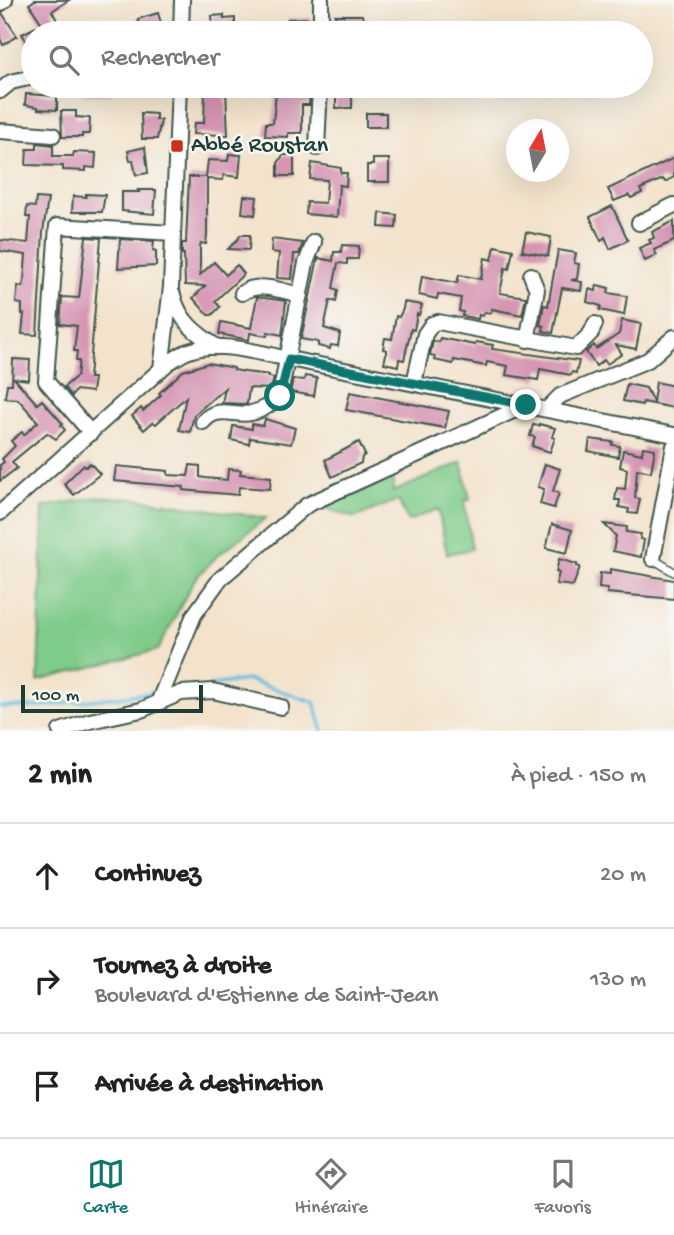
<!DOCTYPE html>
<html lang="fr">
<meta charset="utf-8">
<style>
:root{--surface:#fff;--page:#f6f6f6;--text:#222;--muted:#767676;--line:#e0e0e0;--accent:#0f766e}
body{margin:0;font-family:"Gochi Hand",sans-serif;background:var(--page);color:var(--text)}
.compass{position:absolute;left:506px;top:119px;width:63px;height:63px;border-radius:50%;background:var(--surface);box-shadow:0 7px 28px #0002;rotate:10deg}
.scale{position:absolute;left:21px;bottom:18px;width:182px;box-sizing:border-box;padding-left:7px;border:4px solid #1f3d34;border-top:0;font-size:19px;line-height:24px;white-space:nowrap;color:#1f3d34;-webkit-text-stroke:5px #f6f6f2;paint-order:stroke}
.stop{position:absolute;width:21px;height:21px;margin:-16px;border:5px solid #0f766e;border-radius:50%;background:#fff}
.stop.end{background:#0f766e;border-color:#fff;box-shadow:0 2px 7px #0008}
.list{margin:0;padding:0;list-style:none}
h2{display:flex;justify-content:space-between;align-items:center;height:91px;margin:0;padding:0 28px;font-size:30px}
h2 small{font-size:23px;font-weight:400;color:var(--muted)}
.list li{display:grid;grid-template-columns:46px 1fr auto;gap:21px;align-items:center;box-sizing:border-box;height:105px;padding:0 28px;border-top:2px solid var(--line)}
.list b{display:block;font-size:26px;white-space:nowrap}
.list p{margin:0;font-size:23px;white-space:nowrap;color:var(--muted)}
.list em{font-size:23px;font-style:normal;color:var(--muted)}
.icon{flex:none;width:38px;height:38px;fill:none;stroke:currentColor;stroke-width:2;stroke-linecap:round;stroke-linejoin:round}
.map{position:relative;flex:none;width:674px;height:731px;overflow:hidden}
.search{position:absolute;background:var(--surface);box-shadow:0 7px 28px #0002;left:21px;right:21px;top:21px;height:77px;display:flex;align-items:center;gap:18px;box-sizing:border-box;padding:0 24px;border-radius:38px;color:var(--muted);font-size:26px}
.sheet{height:406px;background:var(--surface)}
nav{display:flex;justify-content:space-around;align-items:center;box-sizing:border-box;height:98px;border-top:2px solid var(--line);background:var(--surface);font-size:19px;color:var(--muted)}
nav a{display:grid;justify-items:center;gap:4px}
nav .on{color:var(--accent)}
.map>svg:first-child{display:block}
.green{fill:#7fcb8a;stroke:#4f845f;stroke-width:2}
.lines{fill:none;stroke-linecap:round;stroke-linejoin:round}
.stream{stroke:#63bee0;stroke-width:3.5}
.building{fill:#d595b3}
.lane-casing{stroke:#3f564b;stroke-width:10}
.street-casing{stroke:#3f564b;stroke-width:18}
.lane{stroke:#fff;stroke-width:7}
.street{stroke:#fff;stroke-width:14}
.route{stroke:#0f766e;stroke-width:9}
.poi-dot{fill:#c8321e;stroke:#f6f6f2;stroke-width:2.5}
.labels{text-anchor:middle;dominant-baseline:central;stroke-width:5;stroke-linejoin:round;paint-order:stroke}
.poi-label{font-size:24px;fill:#1f3d34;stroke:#f6f6f2;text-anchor:start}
</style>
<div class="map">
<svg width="674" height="731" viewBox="0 0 674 731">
<rect width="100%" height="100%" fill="#f6f6f2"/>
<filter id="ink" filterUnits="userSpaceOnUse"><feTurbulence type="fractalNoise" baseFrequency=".0143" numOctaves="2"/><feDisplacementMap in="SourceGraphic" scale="14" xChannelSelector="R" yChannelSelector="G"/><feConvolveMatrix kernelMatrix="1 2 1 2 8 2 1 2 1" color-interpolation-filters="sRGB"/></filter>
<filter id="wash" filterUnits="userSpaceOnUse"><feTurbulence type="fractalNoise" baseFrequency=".00686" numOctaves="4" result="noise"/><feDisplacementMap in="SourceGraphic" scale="28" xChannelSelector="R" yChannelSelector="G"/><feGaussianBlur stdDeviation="1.57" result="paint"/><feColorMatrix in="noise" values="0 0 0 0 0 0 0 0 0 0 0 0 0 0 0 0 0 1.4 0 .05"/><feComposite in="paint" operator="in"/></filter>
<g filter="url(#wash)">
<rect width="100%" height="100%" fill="#f3e3cc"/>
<g class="green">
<polygon points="462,462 470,500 464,501 472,549 447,554 438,509 408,521 398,500 354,518 322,507 393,478 393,492"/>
<polygon points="96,497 138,499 266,518 217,556 194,580 158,650 38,681 43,507"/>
</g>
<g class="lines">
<g class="stream">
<polyline points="210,685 248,680 314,702 323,731"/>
<polyline points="0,707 34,707 158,692"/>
</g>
</g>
<g id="blocks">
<g class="building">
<polygon points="35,0 69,0 52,11 64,33 33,33 33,53 22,34 42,24 29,4"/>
<polygon points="0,13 2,13 17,36 3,45 0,39"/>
<polygon points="158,13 163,30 142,33 138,19"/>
<polygon points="224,15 224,19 235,18 235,33 213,33 212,16"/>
<polygon points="335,15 362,15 366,31 346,33 341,25 336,25"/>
<polygon points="311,18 311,29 303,29 300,33 288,33 288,19"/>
<polygon points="81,86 111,86 111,95 80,94"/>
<polygon points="282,86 300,86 300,93 310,93 309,105 302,105 302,133 288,133 288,137 265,136 266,123 273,123 276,92 282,92"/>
<polygon points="340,86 352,86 352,108 336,108 336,91 339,91"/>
<polygon points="205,89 226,90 228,135 193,134 194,123 204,123"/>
<polygon points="26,94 57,96 57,110 38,109 38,107 25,105"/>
<polygon points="61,111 76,111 76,117 90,118 89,134 82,134 82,137 62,137"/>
<polygon points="141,113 156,114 156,120 161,120 157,139 142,139"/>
<rect x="366" y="113" width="20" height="14"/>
<polygon points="37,143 53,145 53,156 73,156 74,152 96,153 95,168 86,167 86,171 63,170 63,166 26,165 27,149 37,149"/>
<polygon points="145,147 148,173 136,175 133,160 130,161 128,151"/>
<polygon points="229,154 241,155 239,177 224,175 223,180 207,179 207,234 206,244 201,243 200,246 200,275 214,262 226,275 237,265 244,274 215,301 220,307 212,315 208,315 193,298 205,286 185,285 184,254 182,254 182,243 186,243 189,177 206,177 208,160 228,161"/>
<polygon points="283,155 294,155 294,176 278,176 278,163"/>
<polygon points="674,158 674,177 665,182 663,179 640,189 642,193 631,198 629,195 614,201 608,189"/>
<polygon points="373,159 389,159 389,182 367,182 367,165 373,165"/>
<polygon points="312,163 341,168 341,173 347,173 346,186 339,185 337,217 306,214 307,202 325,203 327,180 310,179"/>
<polygon points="138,190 156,190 154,214 122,211 122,192 139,192"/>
<polygon points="86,194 105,195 102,212 72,212 73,196 86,197"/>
<polygon points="244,196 257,197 255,215 242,213"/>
<polygon points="36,198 48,199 43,232 37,335 22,334 24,314 22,314 22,304 16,303 18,286 22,287 24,282 26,255 0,251 0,240 28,243 30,217 26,217 27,206 35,207"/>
<polygon points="612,206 628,240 610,249 605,237 601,241 590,217"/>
<polygon points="380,213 397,215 396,228 379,227"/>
<polygon points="674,221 674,241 654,250 657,255 645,261 639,248 651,243 649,240 654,238 652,232"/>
<polygon points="526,232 551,237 548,256 522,251"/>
<polygon points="240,235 250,235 249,250 228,249 239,238"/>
<polygon points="86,237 101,238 89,378 94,378 92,392 76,390 72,396 64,387 77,376 79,361 76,361 77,351 74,351 77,326 60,324 62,297 79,298"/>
<polygon points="120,239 154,241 153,250 156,251 156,266 118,268"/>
<polygon points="272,239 303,243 299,254 294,254 292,279 277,278 279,253 271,252"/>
<polygon points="342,245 359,246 358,259 347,259 347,264 338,263 333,288 338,290 336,302 330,300 324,328 340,333 338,346 331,345 330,349 318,346 318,342 301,339 318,258 333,261 334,252 341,252"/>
<polygon points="495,246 513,250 509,269 505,268 500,293 526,297 522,315 492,309 491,313 484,312 483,316 479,315 478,319 462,316 463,312 459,311 461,298 438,294 437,299 419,295 422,276 457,283 459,275 481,279 485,258 492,260"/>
<polygon points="558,250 576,253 574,263 579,264 577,279 571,280 582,282 581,291 562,288 553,333 543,331 544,326 540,325 544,305 548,306"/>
<polygon points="597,285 609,288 608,293 627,296 624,315 600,310 601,306 587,302 589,289 596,291"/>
<polygon points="257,297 286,301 282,335 268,332 267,336 250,333 249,340 219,334 221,322 251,328"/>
<polygon points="404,302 422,305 419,315 417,314 414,330 411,329 404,360 399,359 398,366 384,363 387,350 383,349 385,338 392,339 396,316 399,317 403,309"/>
<polygon points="622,320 641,324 636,349 616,345 622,354 607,364 604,360 596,366 586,352 594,345 596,349 619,334"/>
<polygon points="440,338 475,345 476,342 493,345 492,349 579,361 576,373 572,372 571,375 540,369 538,380 506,375 508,366 487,362 486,366 454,360 453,364 434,360 435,356 430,355 433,341 439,342"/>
<polygon points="13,359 30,360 29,380 14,378 37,404 42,400 63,424 61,425 65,430 56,439 47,433 12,462 17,468 0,481 0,465 4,462 2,459 15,446 11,441 22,432 24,435 38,422 18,399 5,398 7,384 12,384"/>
<polygon points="208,363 234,368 234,370 245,372 269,375 269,377 274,378 271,389 249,388 247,404 245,404 222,403 225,388 194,415 190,432 179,430 186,397 156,424 153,422 144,430 132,416 141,408 143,411 161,395 159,393 183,371"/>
<polygon points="305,376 317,378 314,396 290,392 293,379 304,380"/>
<polygon points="656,382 674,386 674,408 643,402 642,405 623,401 627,384 646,388 653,402"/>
<polygon points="350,392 449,411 445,428 346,410"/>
<polygon points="265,419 295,428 291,444 250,438 249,444 231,440 233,426 252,429 252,424 263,426"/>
<polygon points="539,424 555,428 552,437 555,438 550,452 532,446 535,437 530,436 533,425 539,426"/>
<polygon points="590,439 613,442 612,445 620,446 618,457 588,451"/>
<polygon points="359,442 365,455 362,457 361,463 332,477 325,460"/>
<polygon points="643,447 655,449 651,472 637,469 635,498 640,499 637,514 628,513 629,509 619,507 620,500 615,500 617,488 625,489 627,469 620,467 623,450 642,454"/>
<polygon points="90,463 100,474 74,495 64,484 83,465 86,467"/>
<polygon points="545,464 560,469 553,491 559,493 554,508 540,504 544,489 538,487"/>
<polygon points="190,465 200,466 200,477 205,478 227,480 228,469 241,470 240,474 271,477 270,489 239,487 238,495 183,490 184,487 114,481 116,466 168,471 168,475 188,476"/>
<polygon points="552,524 572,530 567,553 546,548"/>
<polygon points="604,524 627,527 626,532 641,534 640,539 644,540 641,557 613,551 616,536"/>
<polygon points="559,559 577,564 577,566 580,567 573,586 556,584 559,573 556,572"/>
<polygon points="610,569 674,580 674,599 607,593 608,589 599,588 600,573 610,574"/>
</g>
</g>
</g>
<g filter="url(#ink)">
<use href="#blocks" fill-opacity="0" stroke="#3f564b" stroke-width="2"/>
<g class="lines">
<defs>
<polyline id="lane" points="653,559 674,572"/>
<g id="street">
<polyline points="321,0 321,33"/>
<polyline points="0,4 5,0"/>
<polyline points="181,33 182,0"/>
<polyline points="0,91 11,82 33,77"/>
<polyline points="0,131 53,135"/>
<polyline points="317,148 320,86"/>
<polyline points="639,223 674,205"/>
<path d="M242,293C259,281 282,291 300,295"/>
<path d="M173,295C179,321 197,334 217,347"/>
<polyline points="527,340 537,290 531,275"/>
<polyline points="161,369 171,287 179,86"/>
<polyline points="414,383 425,334 432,324 438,322 576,348 591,333 595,324"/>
<polyline points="547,409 560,396 648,360 674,337"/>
<path d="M203,422C218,404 235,417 251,413C262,411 273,403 280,395L306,263L314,242"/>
<polyline points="91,433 46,381 57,226 173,233"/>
<path d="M0,513L169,362C175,359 182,353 189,351C219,340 259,353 289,359L674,435"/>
<polyline points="653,559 674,446"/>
<polyline points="158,703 194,615 220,579 307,505 526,405"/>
<polyline points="60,731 90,721 141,710 181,693 213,691 281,707"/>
</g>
</defs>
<use href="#lane" class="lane-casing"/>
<use href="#street" class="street-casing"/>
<use href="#lane" class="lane"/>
<use href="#street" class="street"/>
</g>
</g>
<g class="lines" filter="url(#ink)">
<polyline class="route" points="280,396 289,359 526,405"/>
</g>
<rect class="poi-dot" x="170" y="139" width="14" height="14" rx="3.5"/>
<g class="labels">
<g class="poi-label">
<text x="191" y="146">Abbé Roustan</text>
</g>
</g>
</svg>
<svg class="compass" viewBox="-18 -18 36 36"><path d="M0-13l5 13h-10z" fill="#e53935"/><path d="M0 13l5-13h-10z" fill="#767676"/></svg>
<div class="scale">100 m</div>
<div class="stop" style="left:280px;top:396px"></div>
<div class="stop end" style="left:526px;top:405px"></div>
<div class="search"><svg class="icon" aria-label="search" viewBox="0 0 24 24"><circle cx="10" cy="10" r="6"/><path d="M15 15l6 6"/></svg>Rechercher</div>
</div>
<section class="sheet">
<h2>2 min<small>À pied · 150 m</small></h2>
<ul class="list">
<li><svg class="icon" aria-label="ahead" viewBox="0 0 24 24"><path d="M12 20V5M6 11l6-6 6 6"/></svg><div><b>Continuez</b></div><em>20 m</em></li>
<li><svg class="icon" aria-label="right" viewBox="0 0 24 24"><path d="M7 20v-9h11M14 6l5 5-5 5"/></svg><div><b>Tournez à droite</b><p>Boulevard d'Estienne de Saint-Jean</p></div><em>130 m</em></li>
<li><svg class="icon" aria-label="arrive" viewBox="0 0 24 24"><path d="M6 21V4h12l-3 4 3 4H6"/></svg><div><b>Arrivée à destination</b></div></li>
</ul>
</section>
<nav>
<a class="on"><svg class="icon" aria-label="map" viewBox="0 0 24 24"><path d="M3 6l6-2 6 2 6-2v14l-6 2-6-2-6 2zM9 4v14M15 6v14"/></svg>Carte</a>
<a><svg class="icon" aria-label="directions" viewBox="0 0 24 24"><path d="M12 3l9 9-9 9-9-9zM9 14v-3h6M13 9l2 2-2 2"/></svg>Itinéraire</a>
<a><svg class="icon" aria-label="saved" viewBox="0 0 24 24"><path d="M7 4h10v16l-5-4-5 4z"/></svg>Favoris</a>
</nav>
